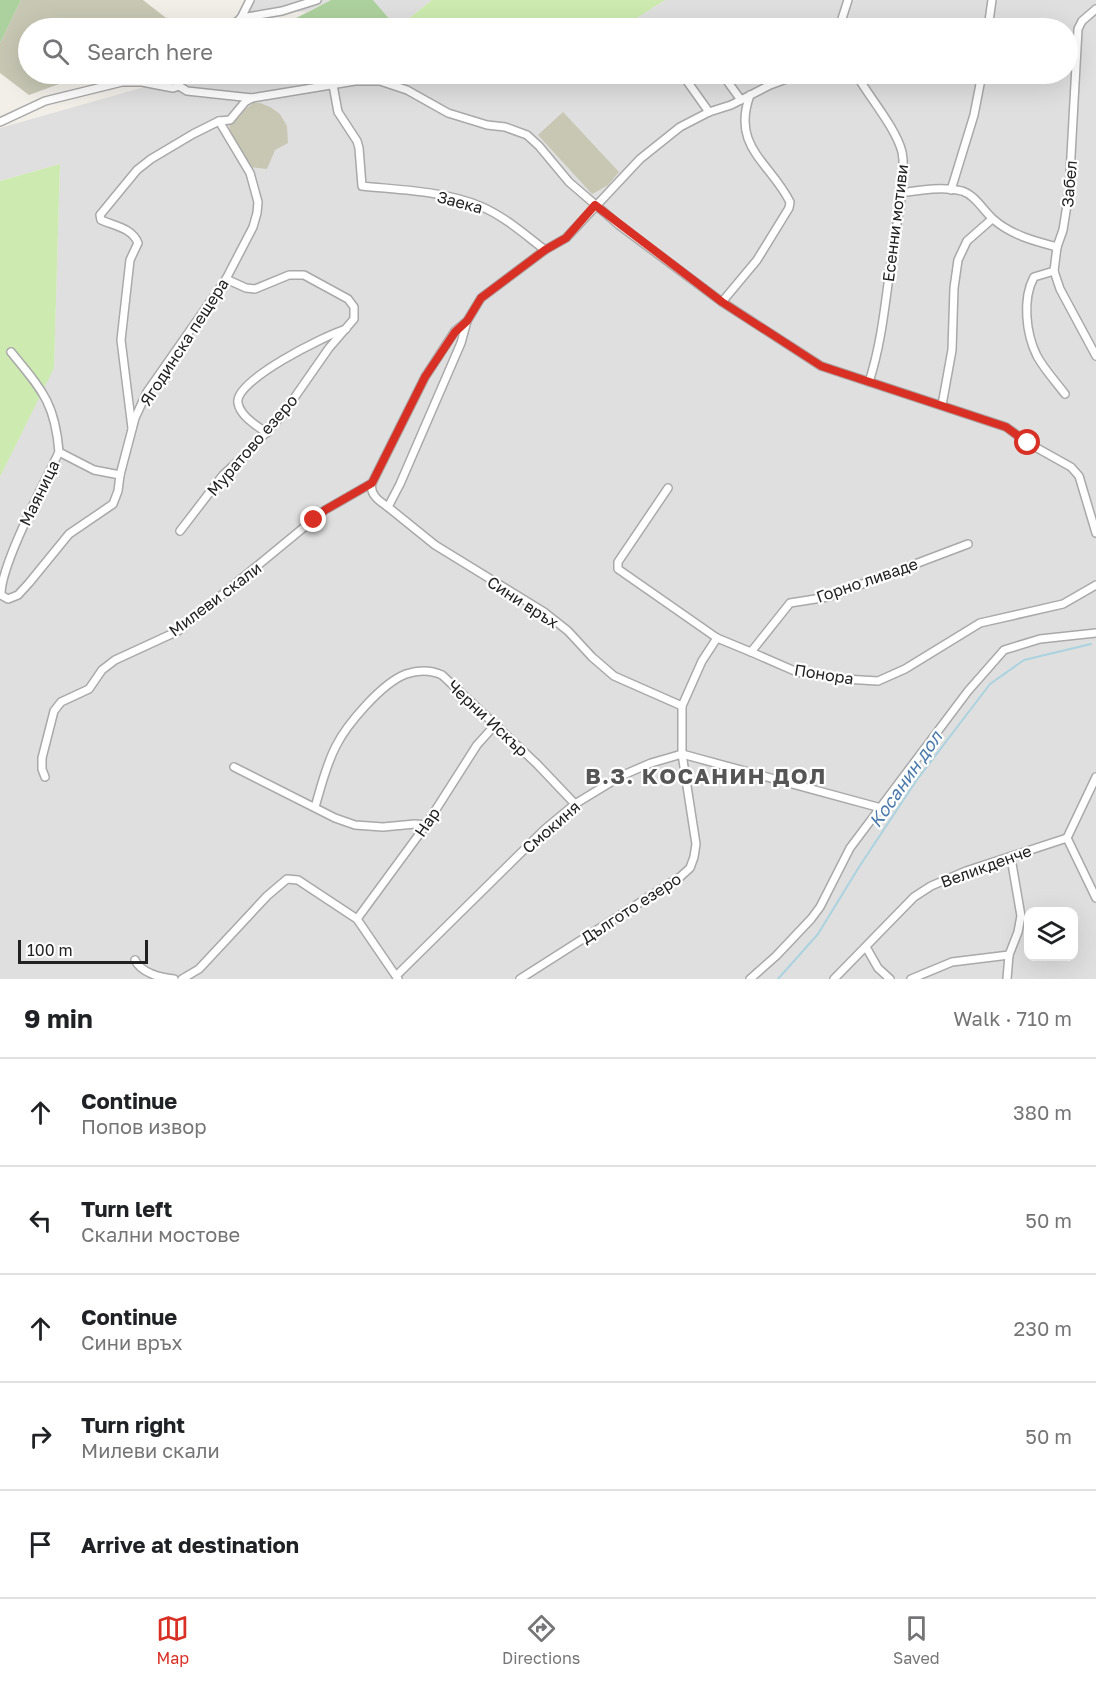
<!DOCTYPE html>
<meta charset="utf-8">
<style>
:root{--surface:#fff;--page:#f2f2f2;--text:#202124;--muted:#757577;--line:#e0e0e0;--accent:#d93025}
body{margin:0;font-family:"Golos Text",sans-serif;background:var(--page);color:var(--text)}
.controls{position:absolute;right:18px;bottom:18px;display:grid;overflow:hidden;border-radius:12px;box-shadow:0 6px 24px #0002}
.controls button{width:54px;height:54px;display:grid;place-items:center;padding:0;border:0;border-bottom:2px solid var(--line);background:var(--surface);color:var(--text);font:30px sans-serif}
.scale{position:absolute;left:18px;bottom:15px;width:130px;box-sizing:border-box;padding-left:6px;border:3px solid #222;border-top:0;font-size:16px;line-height:21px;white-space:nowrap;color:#222;-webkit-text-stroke:4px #fff;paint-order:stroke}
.stop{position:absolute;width:18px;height:18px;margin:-14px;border:4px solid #d93025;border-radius:50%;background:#fff}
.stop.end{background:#d93025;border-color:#fff;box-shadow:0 2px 6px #0008}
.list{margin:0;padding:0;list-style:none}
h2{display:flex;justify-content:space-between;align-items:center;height:78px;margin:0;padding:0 24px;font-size:26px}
h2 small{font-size:20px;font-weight:400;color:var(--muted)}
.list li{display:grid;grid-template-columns:39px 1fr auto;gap:18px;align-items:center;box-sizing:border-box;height:108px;padding:0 24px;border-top:2px solid var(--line)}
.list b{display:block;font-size:22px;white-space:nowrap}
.list p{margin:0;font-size:20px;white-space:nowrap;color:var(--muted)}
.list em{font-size:20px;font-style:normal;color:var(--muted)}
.icon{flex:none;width:33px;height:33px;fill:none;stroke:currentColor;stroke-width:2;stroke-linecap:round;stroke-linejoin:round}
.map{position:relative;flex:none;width:1096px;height:979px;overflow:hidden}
.search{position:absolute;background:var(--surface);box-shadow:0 6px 24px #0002;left:18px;right:18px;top:18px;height:66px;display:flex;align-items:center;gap:15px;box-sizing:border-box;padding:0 21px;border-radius:33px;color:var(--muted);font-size:22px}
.sheet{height:618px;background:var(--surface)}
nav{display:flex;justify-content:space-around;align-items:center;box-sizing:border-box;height:84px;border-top:2px solid var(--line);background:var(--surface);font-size:16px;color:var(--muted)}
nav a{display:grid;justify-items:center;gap:3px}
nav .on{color:var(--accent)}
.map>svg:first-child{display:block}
.residential{fill:#e0dfdf;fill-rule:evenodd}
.construction{fill:#c7c7b4}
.grass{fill:#cdebb0}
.forest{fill:#add19e}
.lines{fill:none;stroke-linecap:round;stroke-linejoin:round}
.stream{stroke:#aad3df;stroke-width:2}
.street-casing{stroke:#a9a9a9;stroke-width:10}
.street{stroke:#fff;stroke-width:7}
.route{stroke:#d93025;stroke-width:8}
.labels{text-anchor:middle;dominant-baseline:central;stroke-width:4.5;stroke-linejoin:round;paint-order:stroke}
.street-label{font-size:16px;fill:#222;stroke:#fff}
.water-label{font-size:18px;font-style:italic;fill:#4a7aab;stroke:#fff}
.district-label{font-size:22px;font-weight:bold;letter-spacing:1.5px;fill:#555;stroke:#fff}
</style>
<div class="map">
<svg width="1096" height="979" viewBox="0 0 1096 979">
<rect width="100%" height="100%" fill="#f2efe9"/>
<g class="residential">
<polygon points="250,0 331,0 306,12 282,11 241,18"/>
<polygon points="373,0 432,0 397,28"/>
<path d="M665,0H1096V979H0V477L54,367L60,164L0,181V128L190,74H1068V28H621ZM1028,912H1074V957H1028Z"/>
</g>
<g class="construction">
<polygon points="21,0 143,0 179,28 28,28 28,74 112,74 70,80 29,95 0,73 0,43"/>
<polygon points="253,103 260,103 270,107 280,114 287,126 288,143 275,150 267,169 250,167 231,133 229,125 233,120"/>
<polygon points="563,112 619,172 608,185 596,192 592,194 538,135"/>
</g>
<g class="grass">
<polygon points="432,0 665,0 621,28 397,28"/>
<polygon points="60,164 54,368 0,477 0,181"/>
</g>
<g class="forest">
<polygon points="0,0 21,0 0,43"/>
<polygon points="331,0 373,0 397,28 277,28"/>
</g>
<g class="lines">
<polyline class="stream" points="778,979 818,934 859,867 916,781 990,684 1024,660 1091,644"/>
<defs>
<g id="street">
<polyline points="1096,9 1082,21 1078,29 1069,192 1063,230 1057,247 1054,271 1060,289 1096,356"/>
<polyline points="241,18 282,11 317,0"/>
<polyline points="230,28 241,18 250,0"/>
<polyline points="839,28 848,0"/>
<polyline points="988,28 992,0"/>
<polyline points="177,74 179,86 187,91 252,98"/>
<polyline points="682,74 709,112"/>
<polyline points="722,74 741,100"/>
<path d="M856,74C869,97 896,128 902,152C907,178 897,221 893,248C886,293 883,339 869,382"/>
<path d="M333,85L338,112L357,141L359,148L362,186C400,190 444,191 480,206C504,216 524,234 545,250"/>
<polyline points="0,122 45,101 122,82 142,82 173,88 179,86"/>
<polyline points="951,190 974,115 982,74"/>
<path d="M901,193C920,190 943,186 962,191C975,195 983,210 993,219C1011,235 1034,241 1057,247"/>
<path d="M1054,271L1034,277C1022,299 1026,334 1037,356C1044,369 1056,382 1065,394"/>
<path d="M722,302L757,260L789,208L790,202C770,162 731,147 750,95"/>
<polyline points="467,321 461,343 400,484 388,507 435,545 544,612 568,631 592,657 614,676 682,706"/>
<path d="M11,352C41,389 55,402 59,452L94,470L120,475"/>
<polyline points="942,405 952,350 954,288 958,260 967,241 992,219"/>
<path d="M132,428L121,340L130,260L138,243C132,228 115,226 101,220L100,215L137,170L151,159L193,134L219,121L230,120L245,102L252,98L355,81H380L407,90L448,113L487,125L505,127L527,135L539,146L569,182L619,225L722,302L821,366L1006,427L1028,443L1071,467L1079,476L1096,533"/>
<path d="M267,433C257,426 240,416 238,403C233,381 326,335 346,329"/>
<path d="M59,452C45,482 0,566 1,595L8,599L18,595L29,583L69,534L113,504L118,491L120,475L135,418L147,392L226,279L253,227L257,213L258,202L250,173L219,121"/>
<polyline points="668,488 618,562 618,569 717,638 751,652 797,672 844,679 878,681 905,669 980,623 1063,604 1096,585"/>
<path d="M388,507C379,501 369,494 372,483L425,377L455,331L467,321L481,298L545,250L566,238L640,159L680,127L709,112L731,105L770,85L800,74"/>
<polyline points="180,531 223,475 248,452 283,414 329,348 354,319 354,307 348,299 304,275 289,275 255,289 246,288 226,279"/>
<polyline points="751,652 790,603 828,597 968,544"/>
<polyline points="234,767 335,818 355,825 383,827 415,824 426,825"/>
<polyline points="45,777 42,769 42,758 54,711 61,702 89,689 102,670 115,660 178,631 325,510 372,483"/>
<path d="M315,807C321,787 326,765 336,746C347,724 382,683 406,674C418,670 431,670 442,675L537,764L575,804"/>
<polyline points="1067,838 1096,777"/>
<polyline points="1067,838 1096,898"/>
<polyline points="357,919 426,825 477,745 495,725"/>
<polyline points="866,947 878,968 890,979"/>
<path d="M135,960C141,973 161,978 174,979"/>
<polyline points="397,975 545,829 575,804 621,776 651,763 682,754 881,808"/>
<polyline points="182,979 199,969 267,896 287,879 298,880 357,919 398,979"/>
<polyline points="520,979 680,877 690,868 694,857 696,844 682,754 682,706 702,661 717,638"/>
<polyline points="750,979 776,956 811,919 820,907 850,848 968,691 1004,650 1040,639 1096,633"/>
<polyline points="834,979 914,897 931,886 966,871 1067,838"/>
<polyline points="911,979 952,962 1009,955"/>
<polyline points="1007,979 1009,955 1018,932 1021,916 1011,858"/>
</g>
</defs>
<use href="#street" class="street-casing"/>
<use href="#street" class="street"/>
</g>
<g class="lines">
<polyline class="route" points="314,520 325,510 372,483 425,377 455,332 467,321 481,298 545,250 566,238 595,205 722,302 821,366 1006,427 1028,443"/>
</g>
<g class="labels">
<g class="street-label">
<text transform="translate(1069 184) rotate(-85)">Забел</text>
<text transform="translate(460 202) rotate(15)">Заека</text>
<text transform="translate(895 223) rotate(-83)">Есенни мотиви</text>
<text transform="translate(184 342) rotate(-57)">Ягодинска пещера</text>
<text transform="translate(252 445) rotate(-49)">Муратово езеро</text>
<text transform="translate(39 493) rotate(-64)">Маяница</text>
<text transform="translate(867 580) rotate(-19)">Горно ливаде</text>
<text transform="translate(215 599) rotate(-37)">Милеви скали</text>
<text transform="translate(523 602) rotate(33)">Сини връх</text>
<text transform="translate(824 674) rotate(9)">Понора</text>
<text transform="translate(488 718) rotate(43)">Черни Искър</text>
<text transform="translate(427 822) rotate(-56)">Нар</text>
<text transform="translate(551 827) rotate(-41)">Смокиня</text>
<text transform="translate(986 866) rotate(-20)">Великденче</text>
<text transform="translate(631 908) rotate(-33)">Дългото езеро</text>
</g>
<g class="water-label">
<text transform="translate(905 779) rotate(-55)">Косанин дол</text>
</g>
<g class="district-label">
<text x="706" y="775">В.З. КОСАНИН ДОЛ</text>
</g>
</g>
</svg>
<div class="controls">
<button><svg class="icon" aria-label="layers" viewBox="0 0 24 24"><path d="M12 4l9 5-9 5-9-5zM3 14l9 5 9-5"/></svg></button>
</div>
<div class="scale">100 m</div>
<div class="stop" style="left:1028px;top:443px"></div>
<div class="stop end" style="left:314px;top:520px"></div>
<div class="search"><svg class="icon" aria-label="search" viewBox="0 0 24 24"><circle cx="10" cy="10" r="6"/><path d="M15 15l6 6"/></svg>Search here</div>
</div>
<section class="sheet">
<h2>9 min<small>Walk · 710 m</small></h2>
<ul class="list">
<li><svg class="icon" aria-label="ahead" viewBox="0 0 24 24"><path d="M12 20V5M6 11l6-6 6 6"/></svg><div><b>Continue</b><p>Попов извор</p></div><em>380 m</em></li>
<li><svg class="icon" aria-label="left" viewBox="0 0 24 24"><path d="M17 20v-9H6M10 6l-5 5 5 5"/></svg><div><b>Turn left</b><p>Скални мостове</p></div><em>50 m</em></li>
<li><svg class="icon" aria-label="ahead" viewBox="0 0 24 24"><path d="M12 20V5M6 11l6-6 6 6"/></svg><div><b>Continue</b><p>Сини връх</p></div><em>230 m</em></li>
<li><svg class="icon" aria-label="right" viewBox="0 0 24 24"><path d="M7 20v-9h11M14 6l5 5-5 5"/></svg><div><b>Turn right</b><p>Милеви скали</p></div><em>50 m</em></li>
<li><svg class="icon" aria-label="arrive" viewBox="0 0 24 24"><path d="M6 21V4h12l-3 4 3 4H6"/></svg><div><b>Arrive at destination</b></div></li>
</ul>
</section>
<nav>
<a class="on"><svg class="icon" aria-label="map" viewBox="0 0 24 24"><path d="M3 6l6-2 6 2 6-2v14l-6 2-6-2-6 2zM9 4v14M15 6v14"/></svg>Map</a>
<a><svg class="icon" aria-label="directions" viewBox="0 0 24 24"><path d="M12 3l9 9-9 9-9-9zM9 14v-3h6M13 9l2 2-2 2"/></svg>Directions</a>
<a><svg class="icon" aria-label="saved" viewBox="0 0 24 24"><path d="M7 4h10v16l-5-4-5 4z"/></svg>Saved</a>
</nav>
